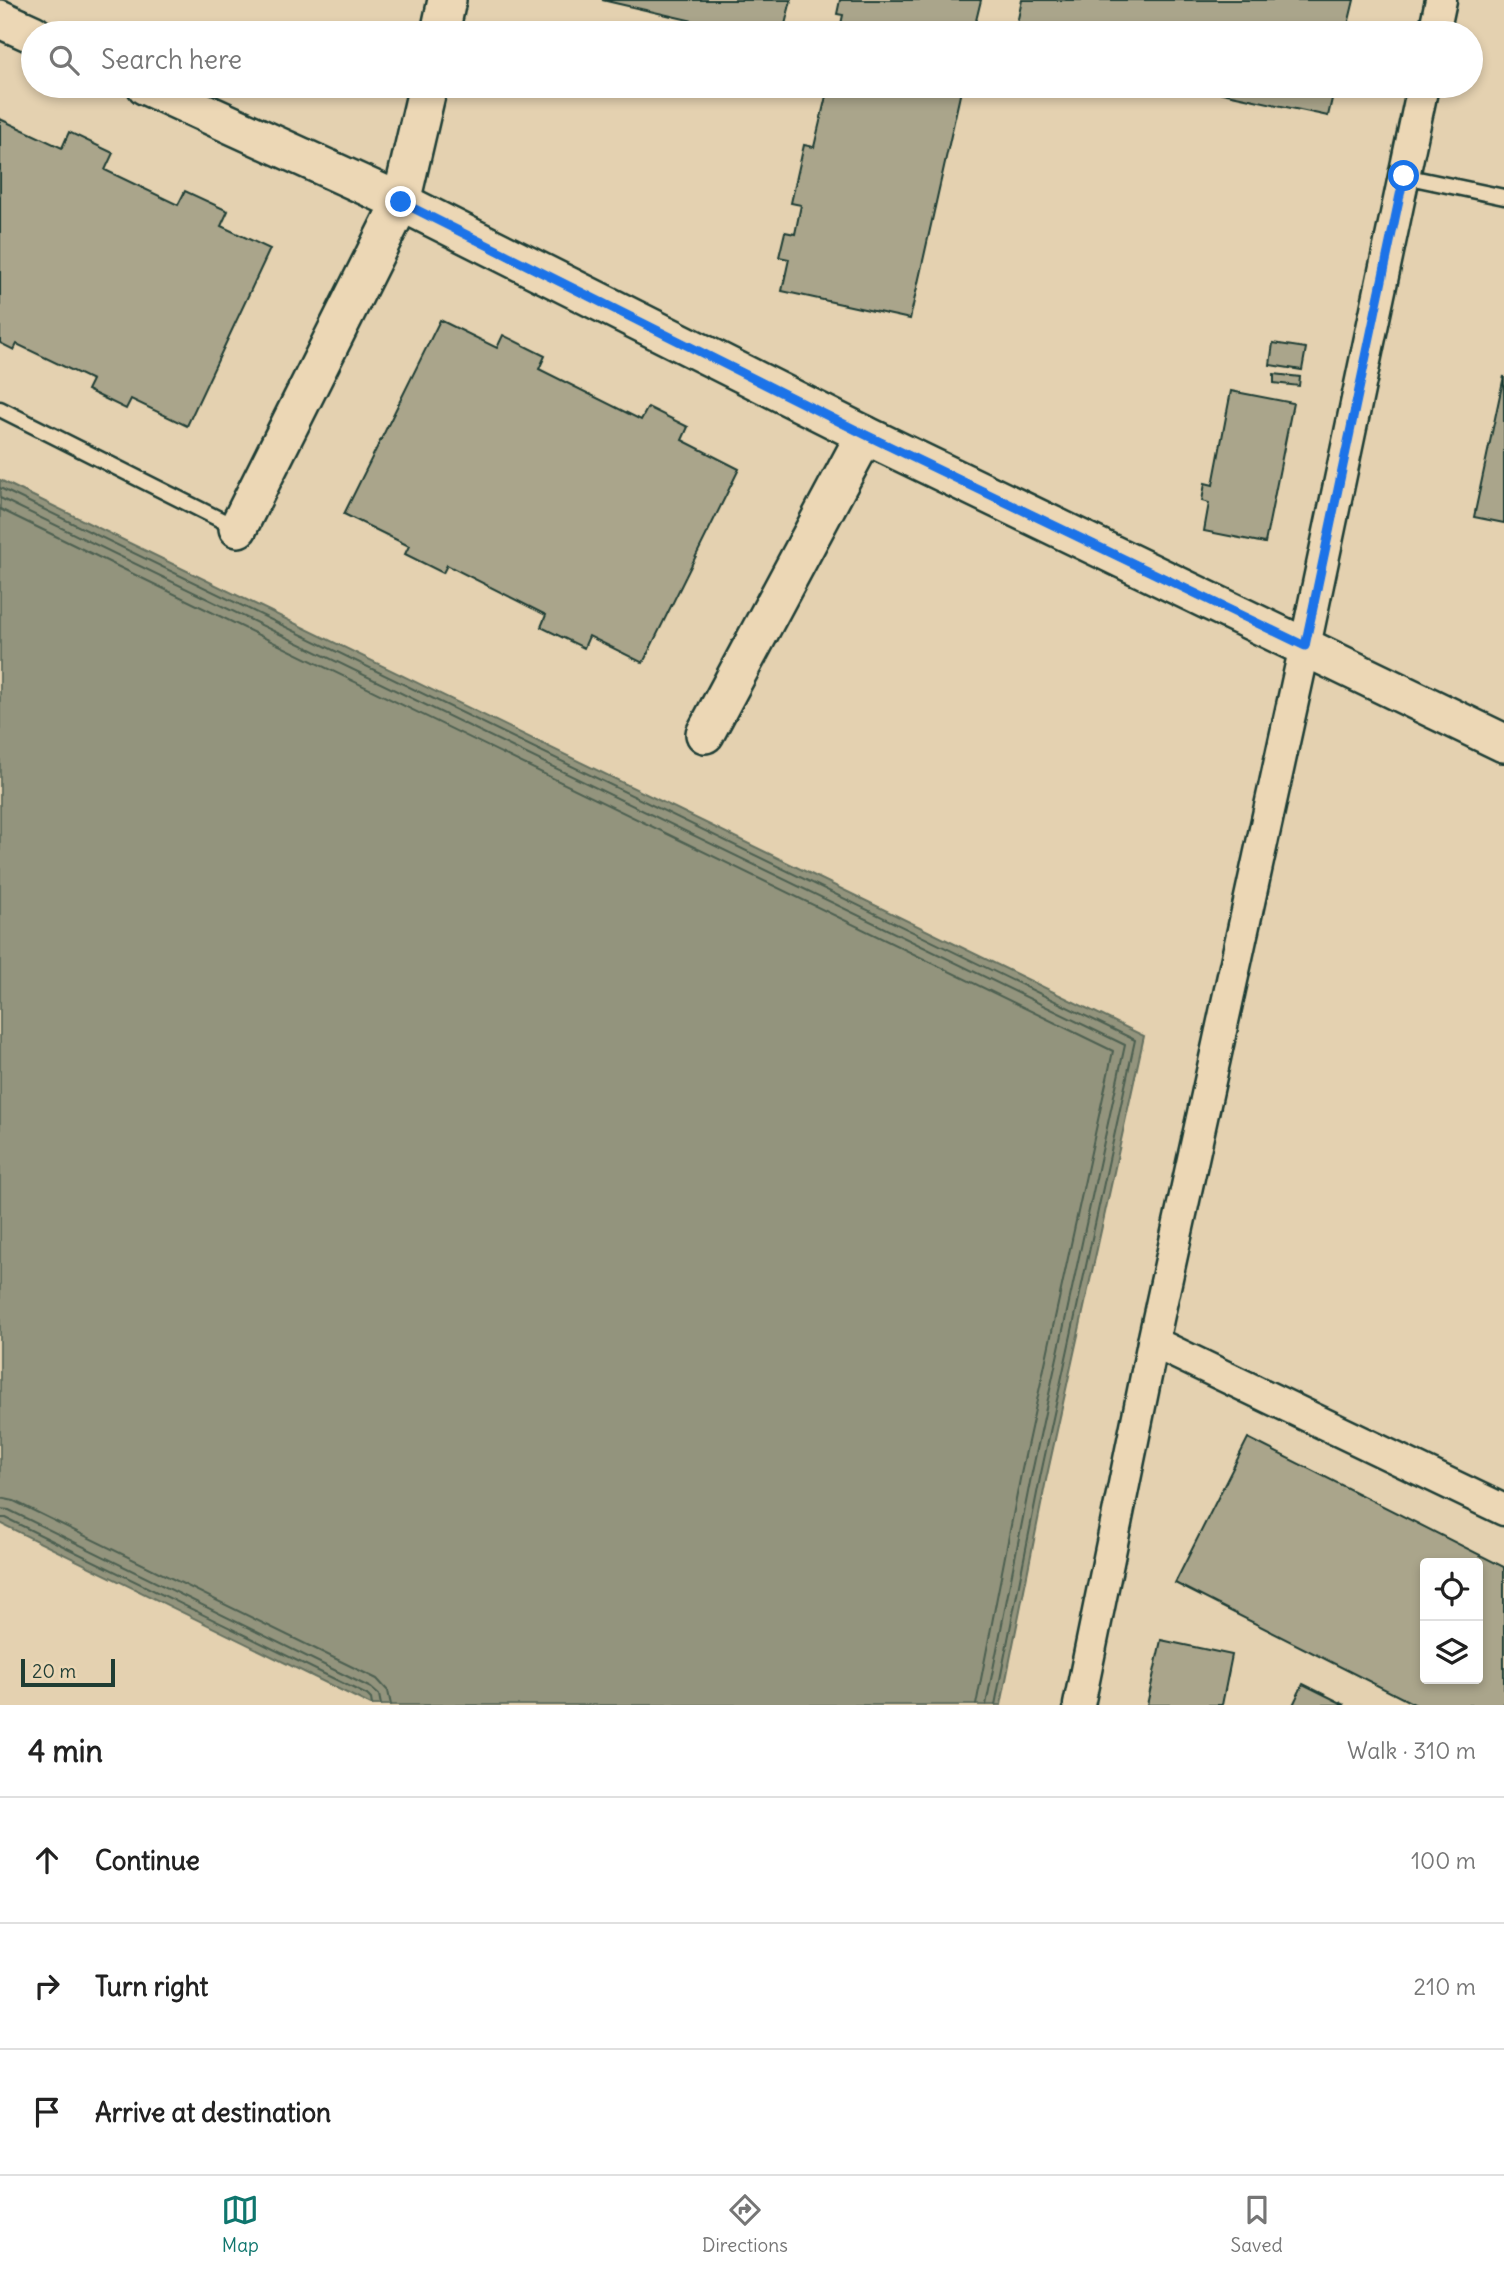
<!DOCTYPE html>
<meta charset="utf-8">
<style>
:root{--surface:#fff;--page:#f6f6f6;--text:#222;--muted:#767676;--line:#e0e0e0;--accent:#0f766e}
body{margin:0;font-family:Delius,sans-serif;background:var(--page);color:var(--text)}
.controls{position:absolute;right:21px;bottom:21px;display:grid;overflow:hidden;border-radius:7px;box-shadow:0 4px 10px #0003}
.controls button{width:63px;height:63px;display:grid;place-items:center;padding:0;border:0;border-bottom:2px solid var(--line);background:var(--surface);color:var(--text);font:35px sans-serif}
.scale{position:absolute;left:21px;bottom:18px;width:94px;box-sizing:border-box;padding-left:7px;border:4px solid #1f3d34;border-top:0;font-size:19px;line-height:24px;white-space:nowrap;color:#1f3d34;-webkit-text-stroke:5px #ecd7b5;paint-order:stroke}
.stop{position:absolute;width:21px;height:21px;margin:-16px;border:5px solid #1a73e8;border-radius:50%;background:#fff}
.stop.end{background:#1a73e8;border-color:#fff;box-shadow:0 2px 7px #0008}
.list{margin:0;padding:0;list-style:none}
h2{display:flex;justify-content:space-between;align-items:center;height:91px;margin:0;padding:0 28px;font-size:30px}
h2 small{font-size:23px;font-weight:400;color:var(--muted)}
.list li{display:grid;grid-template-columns:46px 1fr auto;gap:21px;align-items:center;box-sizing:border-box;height:126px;padding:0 28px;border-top:2px solid var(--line)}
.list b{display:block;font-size:26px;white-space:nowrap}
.list em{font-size:23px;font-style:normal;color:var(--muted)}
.icon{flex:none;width:38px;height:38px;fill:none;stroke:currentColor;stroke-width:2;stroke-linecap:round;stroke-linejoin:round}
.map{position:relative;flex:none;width:1504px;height:1705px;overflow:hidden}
.search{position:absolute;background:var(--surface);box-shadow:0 4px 10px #0003;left:21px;right:21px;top:21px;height:77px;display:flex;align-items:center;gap:18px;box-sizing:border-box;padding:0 24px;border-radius:38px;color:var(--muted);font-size:26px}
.sheet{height:469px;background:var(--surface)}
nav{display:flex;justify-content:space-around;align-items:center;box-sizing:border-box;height:98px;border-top:2px solid var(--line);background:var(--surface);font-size:19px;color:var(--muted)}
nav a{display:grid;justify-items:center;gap:4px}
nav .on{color:var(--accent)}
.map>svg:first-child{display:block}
.water{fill:#93947d;stroke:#657160;stroke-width:2}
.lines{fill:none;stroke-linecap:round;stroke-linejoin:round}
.shore{stroke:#4d6051;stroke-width:2}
.building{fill:#aaa58b;stroke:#1f3d34;stroke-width:2;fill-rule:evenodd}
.service-casing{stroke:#1f3d34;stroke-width:19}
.minor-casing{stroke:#1f3d34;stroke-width:35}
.tertiary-casing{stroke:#1f3d34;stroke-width:42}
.service{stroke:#ecd7b5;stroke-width:14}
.minor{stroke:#ecd7b5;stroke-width:30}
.tertiary{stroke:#ecd7b5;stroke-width:37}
.route{stroke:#1a73e8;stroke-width:9}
</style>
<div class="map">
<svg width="1504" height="1705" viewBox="0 0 1504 1705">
<rect width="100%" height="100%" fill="#e4d1b0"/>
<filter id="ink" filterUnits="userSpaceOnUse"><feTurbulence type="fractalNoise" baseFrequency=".0143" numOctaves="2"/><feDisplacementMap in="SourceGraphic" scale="14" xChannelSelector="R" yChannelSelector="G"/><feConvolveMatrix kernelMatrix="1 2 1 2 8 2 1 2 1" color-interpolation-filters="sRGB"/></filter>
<g filter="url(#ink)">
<polygon class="water" points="0,480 1144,1036 1046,1480 1001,1705 371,1705 0,1523"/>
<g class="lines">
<g class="shore">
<polyline points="0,488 1135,1040 1040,1478 995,1705"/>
<polyline points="0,498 1125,1045 1031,1477 986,1705"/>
<polyline points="0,509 1113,1051 1021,1474 976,1705"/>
<polyline points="0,1498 14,1501 377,1679 388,1691 391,1705"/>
<polyline points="0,1509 9,1510 371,1688 379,1695 381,1705"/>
<polyline points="0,1518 6,1518 367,1695 371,1699 372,1705"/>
</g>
</g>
<g class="building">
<polygon points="602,0 791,0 783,33 745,33"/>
<polygon points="840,0 981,0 973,33 839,33 843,15 837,14"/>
<polygon points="1022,0 1354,0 1346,33 1015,33"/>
<polygon points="818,86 962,86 910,319 782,291 789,259 779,257 785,232 795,234 801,205 791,203 804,145 814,147 826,96 816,93"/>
<polygon points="1190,86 1335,86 1328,116"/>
<polygon points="0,119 62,148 69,132 113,153 105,170 178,205 185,191 228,211 221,226 270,249 187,426 131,399 126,409 87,390 92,380 17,344 14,350 0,343"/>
<polygon points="440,320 497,348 503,335 545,356 539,369 641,420 648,407 688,427 682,440 739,469 643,663 589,636 584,648 541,627 546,615 447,565 443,573 405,554 409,546 344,514"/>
<polygon points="1273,343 1306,348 1302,370 1270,365"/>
<polygon points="1274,374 1300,377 1299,386 1274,383"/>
<polygon points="1504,376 1504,523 1474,517"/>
<polygon points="1231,391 1293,403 1265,543 1204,531 1209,503 1202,501 1205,483 1213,485"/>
<path d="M1248,1438L1504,1567V1705H1416L1175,1583ZM1425,1563H1478V1679H1425Z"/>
<polygon points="1161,1640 1232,1655 1222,1705 1147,1705"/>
<polygon points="1303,1684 1345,1705 1293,1705"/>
</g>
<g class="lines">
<defs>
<g id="service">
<polyline points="1404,176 1504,197"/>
<polyline points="0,409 237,528"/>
</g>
<g id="minor">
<polyline points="1434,33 1441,0"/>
<polyline points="1153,1342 1504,1510"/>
<polyline points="1079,1705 1153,1342 1305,646 1423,86"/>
</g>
<g id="tertiary">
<polyline points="0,19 33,34"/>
<polyline points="440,33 447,0"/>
<polyline points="146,86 401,202 865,435 1504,743"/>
<polyline points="238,528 401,202 428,86"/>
<polyline points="705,734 865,435"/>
</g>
</defs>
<use href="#service" class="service-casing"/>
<use href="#minor" class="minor-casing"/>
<use href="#tertiary" class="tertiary-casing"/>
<use href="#service" class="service"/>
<use href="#minor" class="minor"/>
<use href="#tertiary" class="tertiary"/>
</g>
</g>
<g class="lines" filter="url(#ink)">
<polyline class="route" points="401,202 866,435 1305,646 1404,176"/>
</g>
</svg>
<div class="controls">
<button><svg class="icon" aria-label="locate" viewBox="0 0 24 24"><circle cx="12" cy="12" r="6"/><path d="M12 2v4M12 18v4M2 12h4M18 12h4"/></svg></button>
<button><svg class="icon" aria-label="layers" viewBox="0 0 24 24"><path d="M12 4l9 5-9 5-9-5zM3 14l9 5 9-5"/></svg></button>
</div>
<div class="scale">20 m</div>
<div class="stop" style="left:1404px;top:176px"></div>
<div class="stop end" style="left:401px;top:202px"></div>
<div class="search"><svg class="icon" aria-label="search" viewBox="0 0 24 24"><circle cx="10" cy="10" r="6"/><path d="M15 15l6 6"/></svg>Search here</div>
</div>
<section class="sheet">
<h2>4 min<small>Walk · 310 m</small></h2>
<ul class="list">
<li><svg class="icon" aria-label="ahead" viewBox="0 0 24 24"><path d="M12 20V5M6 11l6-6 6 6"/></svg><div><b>Continue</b></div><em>100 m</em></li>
<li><svg class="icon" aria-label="right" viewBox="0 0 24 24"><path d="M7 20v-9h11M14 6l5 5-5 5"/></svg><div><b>Turn right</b></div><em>210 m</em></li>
<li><svg class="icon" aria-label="arrive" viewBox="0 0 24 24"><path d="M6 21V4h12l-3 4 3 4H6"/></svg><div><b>Arrive at destination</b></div></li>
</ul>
</section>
<nav>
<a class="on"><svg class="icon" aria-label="map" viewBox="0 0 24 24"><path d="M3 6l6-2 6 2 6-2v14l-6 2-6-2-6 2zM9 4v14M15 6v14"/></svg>Map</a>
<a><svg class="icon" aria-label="directions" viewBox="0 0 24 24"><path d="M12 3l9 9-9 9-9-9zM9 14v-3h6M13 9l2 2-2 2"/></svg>Directions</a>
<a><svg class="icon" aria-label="saved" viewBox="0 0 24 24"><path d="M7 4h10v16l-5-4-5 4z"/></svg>Saved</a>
</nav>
